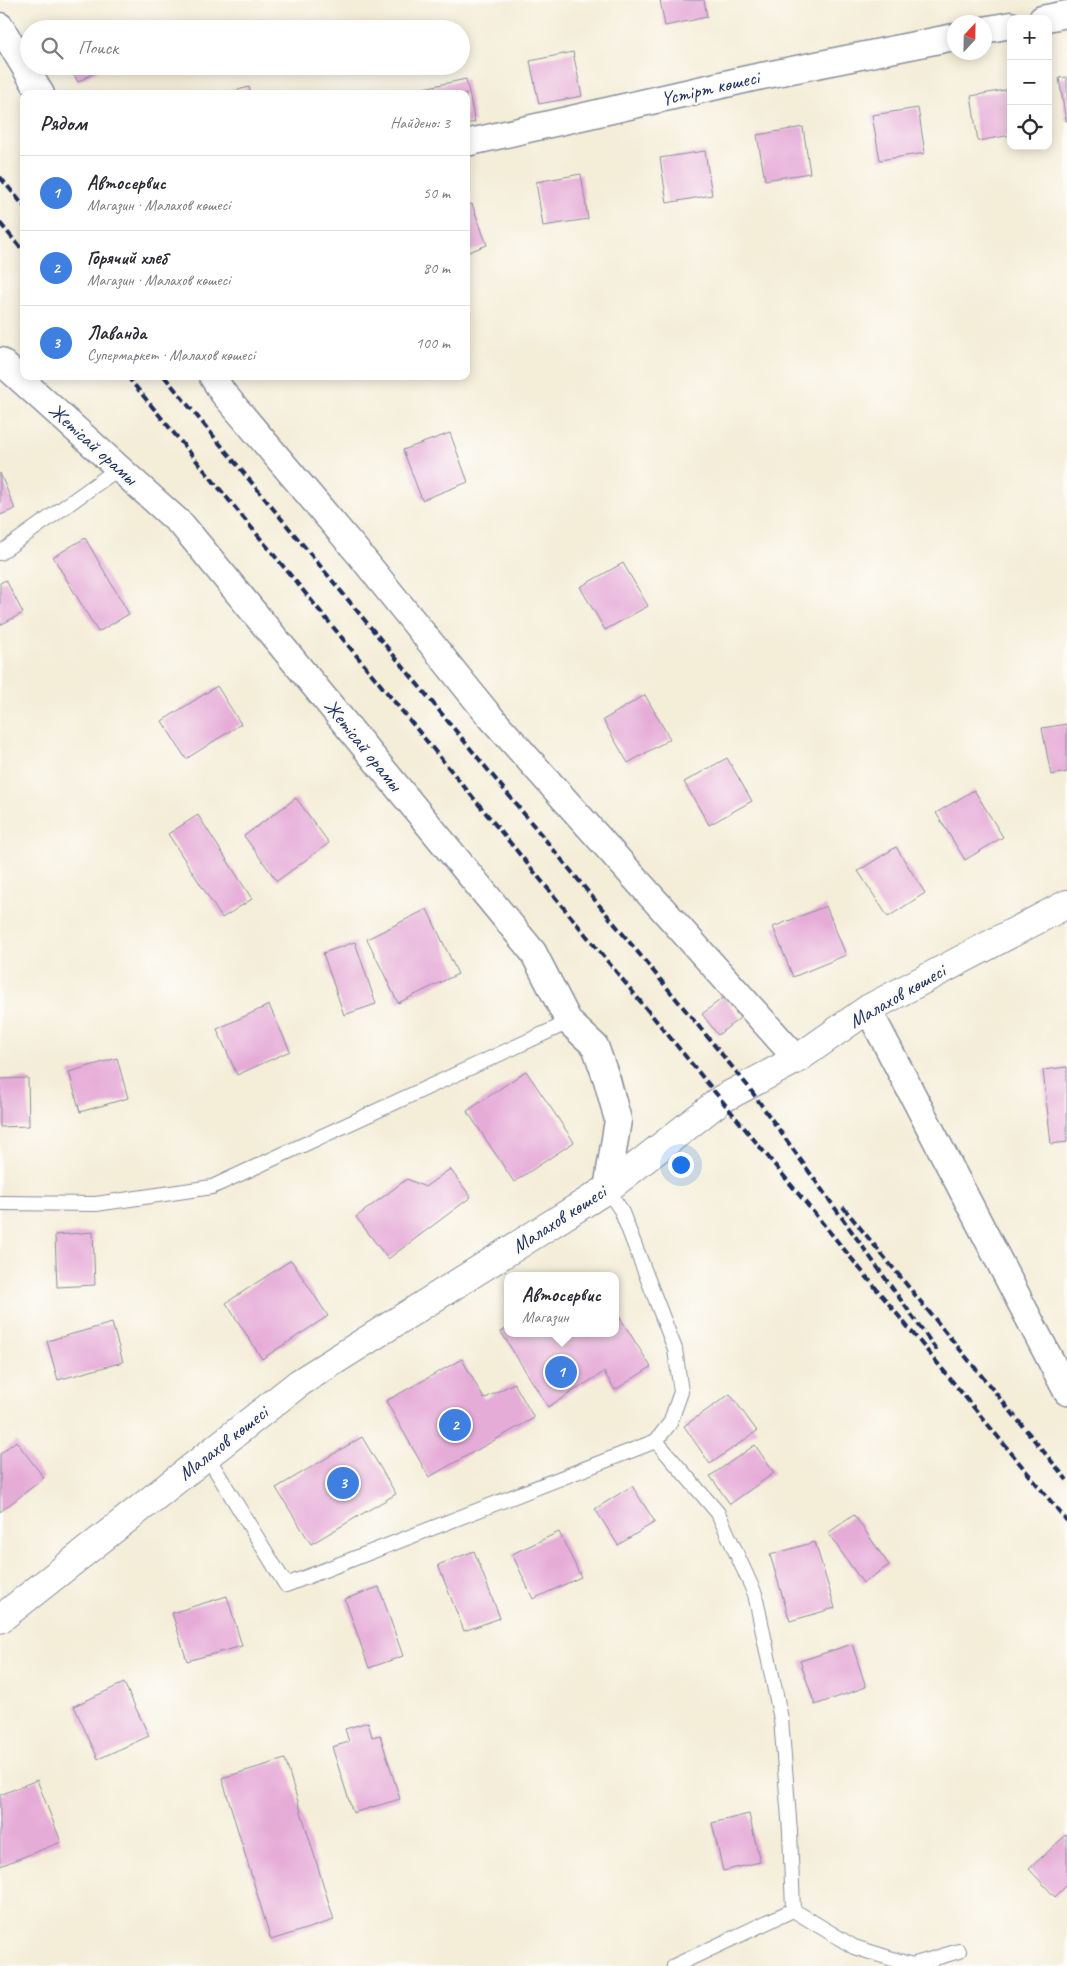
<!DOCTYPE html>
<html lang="ru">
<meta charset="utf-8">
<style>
:root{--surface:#fff;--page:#f2f2f3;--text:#2b2b33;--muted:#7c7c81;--line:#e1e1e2;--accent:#b5179e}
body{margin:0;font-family:Caveat,sans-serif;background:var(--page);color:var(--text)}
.controls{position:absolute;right:15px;top:15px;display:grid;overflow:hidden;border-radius:10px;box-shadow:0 2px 12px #0003}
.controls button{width:45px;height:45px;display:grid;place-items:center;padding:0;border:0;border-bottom:1px solid var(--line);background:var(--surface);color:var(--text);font:25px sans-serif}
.compass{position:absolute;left:947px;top:15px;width:45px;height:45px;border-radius:50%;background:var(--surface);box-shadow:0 2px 12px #0003;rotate:22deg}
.you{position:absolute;left:680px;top:1164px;width:18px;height:18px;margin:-12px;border:4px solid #fff;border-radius:50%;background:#1a73e8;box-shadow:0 0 0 8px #1a73e833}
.badge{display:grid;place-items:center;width:32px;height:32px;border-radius:50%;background:var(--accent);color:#fff;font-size:16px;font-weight:700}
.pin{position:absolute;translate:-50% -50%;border:2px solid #fff;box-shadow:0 1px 5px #0006}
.popup{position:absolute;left:504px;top:1272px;width:115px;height:65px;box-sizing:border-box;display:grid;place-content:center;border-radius:10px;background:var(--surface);filter:drop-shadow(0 1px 4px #0005);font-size:16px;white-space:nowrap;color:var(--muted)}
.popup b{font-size:19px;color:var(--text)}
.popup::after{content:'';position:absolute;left:50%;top:100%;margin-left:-10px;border:10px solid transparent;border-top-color:var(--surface)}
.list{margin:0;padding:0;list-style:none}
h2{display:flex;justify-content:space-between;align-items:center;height:65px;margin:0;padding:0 20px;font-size:21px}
h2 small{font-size:16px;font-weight:400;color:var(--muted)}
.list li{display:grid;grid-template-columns:32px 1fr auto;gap:15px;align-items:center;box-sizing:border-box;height:75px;padding:0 20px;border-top:1px solid var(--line)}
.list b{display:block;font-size:19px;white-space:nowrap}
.list p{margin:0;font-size:16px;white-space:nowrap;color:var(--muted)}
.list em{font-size:16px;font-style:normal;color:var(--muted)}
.icon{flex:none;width:28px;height:28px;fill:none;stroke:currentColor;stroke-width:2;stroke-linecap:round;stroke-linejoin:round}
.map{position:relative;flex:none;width:1067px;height:1966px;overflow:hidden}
.search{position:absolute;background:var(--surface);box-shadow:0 2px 12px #0003;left:20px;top:20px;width:450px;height:55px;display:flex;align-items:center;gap:12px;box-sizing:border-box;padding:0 18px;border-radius:28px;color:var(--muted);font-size:19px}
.panel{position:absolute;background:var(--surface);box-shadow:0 2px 12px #0003;left:20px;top:90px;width:450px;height:290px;border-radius:10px}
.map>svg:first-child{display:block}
.building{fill:#e6acd8}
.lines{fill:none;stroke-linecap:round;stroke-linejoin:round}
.service-casing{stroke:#888e9b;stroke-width:16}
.minor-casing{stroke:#888e9b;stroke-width:29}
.secondary-casing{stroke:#888e9b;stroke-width:30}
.service{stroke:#fff;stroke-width:14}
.minor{stroke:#fff;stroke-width:26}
.secondary{stroke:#fff;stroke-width:28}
.rail{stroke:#1b2f5e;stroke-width:4;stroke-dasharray:8 4;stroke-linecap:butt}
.labels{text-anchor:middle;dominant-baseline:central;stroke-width:4.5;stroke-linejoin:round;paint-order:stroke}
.street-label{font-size:20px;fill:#1b2f5e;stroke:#fdfcf7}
</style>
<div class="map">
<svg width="1067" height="1966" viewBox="0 0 1067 1966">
<rect width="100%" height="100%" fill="#fdfcf7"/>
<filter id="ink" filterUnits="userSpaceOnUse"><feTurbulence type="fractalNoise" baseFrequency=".02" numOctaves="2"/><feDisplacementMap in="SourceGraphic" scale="10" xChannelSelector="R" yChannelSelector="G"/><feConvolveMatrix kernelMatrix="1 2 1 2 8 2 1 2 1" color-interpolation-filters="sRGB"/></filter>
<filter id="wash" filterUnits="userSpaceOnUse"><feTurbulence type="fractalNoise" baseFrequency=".0096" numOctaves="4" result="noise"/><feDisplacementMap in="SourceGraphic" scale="20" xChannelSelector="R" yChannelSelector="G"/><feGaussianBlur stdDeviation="1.12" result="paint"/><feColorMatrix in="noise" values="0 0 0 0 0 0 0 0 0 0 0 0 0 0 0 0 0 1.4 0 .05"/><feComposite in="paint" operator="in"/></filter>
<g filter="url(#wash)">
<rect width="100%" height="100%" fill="#f4edd8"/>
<g id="blocks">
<g class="building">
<polygon points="660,0 704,0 707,17 665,26"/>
<polygon points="98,24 101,29 89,29"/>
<polygon points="573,52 582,96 539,104 530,61"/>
<polygon points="69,66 106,66 78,82"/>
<polygon points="1067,77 1067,121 1066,121 1059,78"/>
<polygon points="466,79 475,122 466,124 466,94 425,94 424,88"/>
<polygon points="249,87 251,94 227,94 227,93"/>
<polygon points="1011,89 1011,135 978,141 971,96"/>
<polygon points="918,108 925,153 880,160 872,115"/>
<polygon points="803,127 810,173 765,180 757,135"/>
<polygon points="705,151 712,195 667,203 660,158"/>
<polygon points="581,174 588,219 543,226 536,182"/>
<polygon points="472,204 487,245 466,253 466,206"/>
<polygon points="450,433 468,482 422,500 403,450"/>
<polygon points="0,473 15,509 0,515"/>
<polygon points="85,538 129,614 98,632 53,557"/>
<polygon points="623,563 648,606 605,630 580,587"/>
<polygon points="6,580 23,613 0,625 0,583"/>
<polygon points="217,686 241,724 186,759 162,721"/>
<polygon points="645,695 670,739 628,763 603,720"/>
<polygon points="1067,724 1067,772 1051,775 1042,728"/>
<polygon points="727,758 752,801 709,825 684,782"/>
<polygon points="974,790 1003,837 965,860 936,813"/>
<polygon points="296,798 329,843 277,881 244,836"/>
<polygon points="198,815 252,899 222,918 168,834"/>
<polygon points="896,847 925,893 888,917 858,871"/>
<polygon points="826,906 846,955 793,977 773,927"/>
<polygon points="427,909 458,974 398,1003 367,939"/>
<polygon points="355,942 376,1004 344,1015 323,953"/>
<polygon points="724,997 740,1018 718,1035 702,1014"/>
<polygon points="269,1005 290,1051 237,1075 217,1029"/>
<polygon points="117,1058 128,1098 80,1112 69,1072"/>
<polygon points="1067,1067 1067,1142 1051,1144 1043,1070"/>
<polygon points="526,1071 574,1142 514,1182 467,1111"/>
<polygon points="28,1078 29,1126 0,1127 0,1079"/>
<polygon points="450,1169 471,1197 388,1259 356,1217 407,1179 425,1187"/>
<polygon points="93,1232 95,1285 57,1287 55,1235"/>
<polygon points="291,1260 328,1316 262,1359 226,1303"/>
<polygon points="615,1310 651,1367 615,1390 604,1372 548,1407 501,1332 507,1328 507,1333 615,1333"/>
<polygon points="112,1323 123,1362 58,1380 47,1341"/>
<polygon points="462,1359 484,1399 514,1383 534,1418 429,1477 386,1401"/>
<polygon points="730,1394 757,1431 710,1464 684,1426"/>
<polygon points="362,1437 396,1494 311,1544 276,1488"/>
<polygon points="16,1441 44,1478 0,1512 0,1454"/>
<polygon points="755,1445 774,1473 730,1504 710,1476"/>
<polygon points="632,1486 655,1522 618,1545 595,1509"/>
<polygon points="854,1515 889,1565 863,1583 828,1533"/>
<polygon points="559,1532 581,1577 533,1599 512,1554"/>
<polygon points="815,1542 835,1608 790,1621 770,1555"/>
<polygon points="474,1551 500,1618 464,1631 438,1565"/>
<polygon points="379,1587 403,1656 369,1668 345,1599"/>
<polygon points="227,1596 242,1646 187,1661 172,1613"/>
<polygon points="852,1644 866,1687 815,1705 800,1661"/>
<polygon points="124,1683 149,1736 98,1759 74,1706"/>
<polygon points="368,1722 372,1737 380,1735 400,1799 353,1813 332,1747 349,1742 345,1729"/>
<polygon points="285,1759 334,1920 271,1940 222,1778"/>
<polygon points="37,1780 61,1842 0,1866 0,1795"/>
<polygon points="749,1814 760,1862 723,1871 712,1823"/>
<polygon points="1067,1834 1067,1885 1055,1897 1029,1869"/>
</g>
</g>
</g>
<g filter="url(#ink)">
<use href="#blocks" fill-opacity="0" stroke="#888e9b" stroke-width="1"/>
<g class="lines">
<defs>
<g id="service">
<polyline points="0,553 119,468"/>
<polyline points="607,1189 621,1210 675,1349 681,1392 670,1423 656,1441 718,1513 755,1594 781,1719 790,1831 793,1910 854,1947 912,1965 959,1951"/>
<polyline points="0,1203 96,1204 212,1187 569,1022"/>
<polyline points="207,1456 286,1585 656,1441"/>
<polyline points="674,1966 793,1910"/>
</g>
<g id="minor">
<polyline points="1042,19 1067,14"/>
<polyline points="0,26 41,94"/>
<polyline points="984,30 1011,25"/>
<polyline points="466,143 752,78 954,37"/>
<polyline points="0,361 183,526 533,952 569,1022 595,1046 607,1080 618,1120 607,1189"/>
<polyline points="212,376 223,393 360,555 487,713 797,1059"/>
<polyline points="868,1009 1067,1392"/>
</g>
<polyline id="secondary" points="0,1619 299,1383 607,1189 722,1099 797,1059 868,1009 1067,904"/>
</defs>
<use href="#service" class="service-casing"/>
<use href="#minor" class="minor-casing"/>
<use href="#secondary" class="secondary-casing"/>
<use href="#service" class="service"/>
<use href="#minor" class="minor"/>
<use href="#secondary" class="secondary"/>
<g class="rail">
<polyline points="0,177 24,206"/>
<polyline points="0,223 24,252"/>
<polyline points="127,376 1067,1521"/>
<polyline points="164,376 747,1085 938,1352"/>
<polyline points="843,1207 1067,1480"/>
</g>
</g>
</g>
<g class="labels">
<g class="street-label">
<text transform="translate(710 88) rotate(-13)">Үстірт көшесі</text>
<text transform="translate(93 444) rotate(42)">Жетісай орамы</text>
<text transform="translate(363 745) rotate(51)">Жетісай орамы</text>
<text transform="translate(897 996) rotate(-30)">Малахов көшесі</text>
<text transform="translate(559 1219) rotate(-33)">Малахов көшесі</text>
<text transform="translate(223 1443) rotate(-38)">Малахов көшесі</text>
</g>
</g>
</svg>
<div class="controls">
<button>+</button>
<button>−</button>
<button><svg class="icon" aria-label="locate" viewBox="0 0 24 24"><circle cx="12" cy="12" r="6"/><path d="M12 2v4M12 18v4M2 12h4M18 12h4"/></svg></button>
</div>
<svg class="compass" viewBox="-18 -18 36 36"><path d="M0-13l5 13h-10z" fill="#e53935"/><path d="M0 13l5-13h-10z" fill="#7c7c81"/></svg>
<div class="you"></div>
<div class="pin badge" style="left:561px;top:1372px;background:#3f7fe0">1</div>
<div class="popup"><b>Автосервис</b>Магазин</div>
<div class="pin badge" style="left:455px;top:1425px;background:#3f7fe0">2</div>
<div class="pin badge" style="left:343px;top:1483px;background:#3f7fe0">3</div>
<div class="search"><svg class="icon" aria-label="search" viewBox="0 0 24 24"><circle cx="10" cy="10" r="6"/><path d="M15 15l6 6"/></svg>Поиск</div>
<section class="panel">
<h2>Рядом<small>Найдено: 3</small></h2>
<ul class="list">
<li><span class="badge" style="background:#3f7fe0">1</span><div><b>Автосервис</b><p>Магазин · Малахов көшесі</p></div><em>50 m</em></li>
<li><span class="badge" style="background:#3f7fe0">2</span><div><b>Горячий хлеб</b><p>Магазин · Малахов көшесі</p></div><em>80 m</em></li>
<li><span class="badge" style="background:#3f7fe0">3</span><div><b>Лаванда</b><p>Супермаркет · Малахов көшесі</p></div><em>100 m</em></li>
</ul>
</section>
</div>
